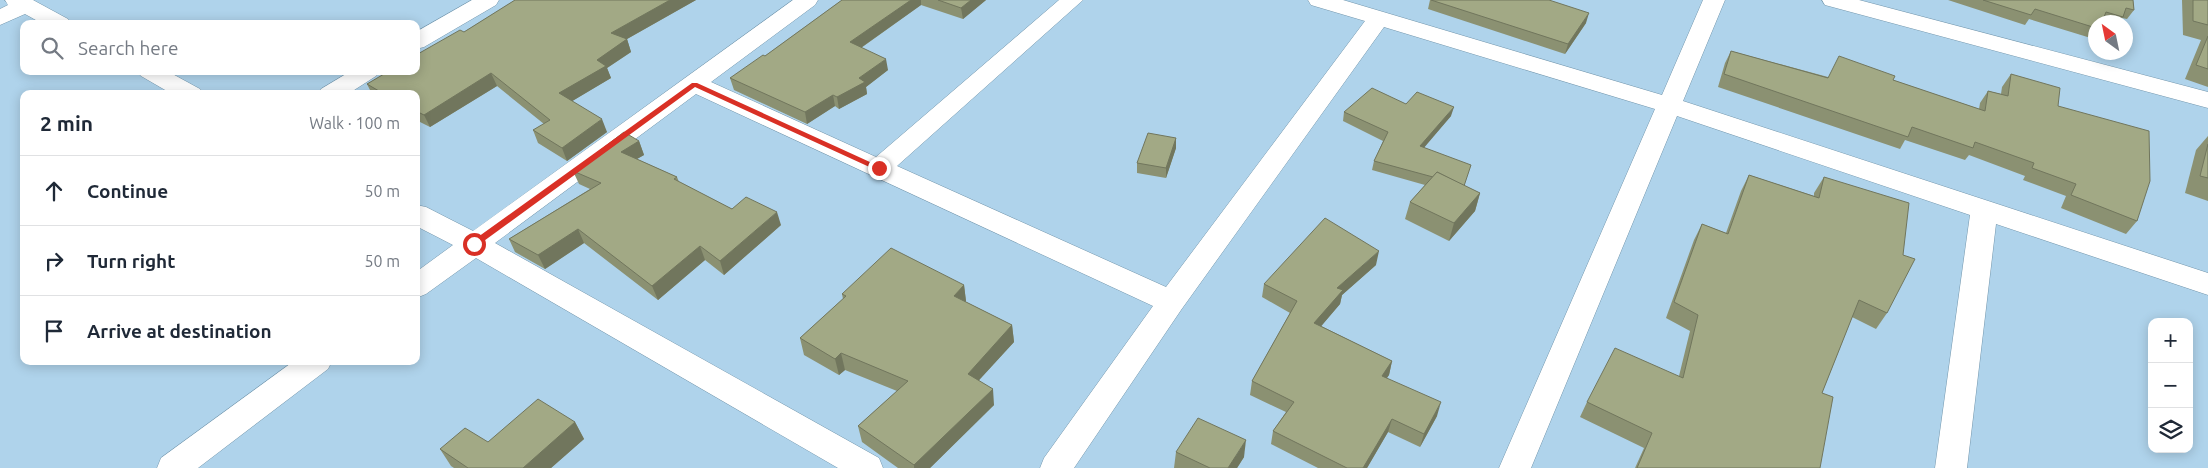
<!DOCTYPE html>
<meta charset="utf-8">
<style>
:root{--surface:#fff;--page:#f2f2f3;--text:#1f2937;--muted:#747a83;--line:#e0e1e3}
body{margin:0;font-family:Ubuntu,sans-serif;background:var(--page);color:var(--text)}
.controls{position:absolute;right:15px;bottom:15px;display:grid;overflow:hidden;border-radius:10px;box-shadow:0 2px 12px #0003}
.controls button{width:45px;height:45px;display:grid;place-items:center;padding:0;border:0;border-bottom:1px solid var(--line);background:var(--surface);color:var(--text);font:25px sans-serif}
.compass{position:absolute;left:2088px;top:15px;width:45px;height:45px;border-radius:50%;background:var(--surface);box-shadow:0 2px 12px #0003;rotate:327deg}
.stop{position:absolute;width:15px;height:15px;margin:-11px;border:4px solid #d93025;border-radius:50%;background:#fff}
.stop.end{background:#d93025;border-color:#fff;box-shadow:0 1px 5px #0008}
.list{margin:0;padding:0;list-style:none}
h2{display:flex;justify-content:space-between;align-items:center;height:65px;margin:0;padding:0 20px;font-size:21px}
h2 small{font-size:16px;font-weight:400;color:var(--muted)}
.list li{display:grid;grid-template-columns:32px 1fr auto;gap:15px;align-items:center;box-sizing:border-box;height:70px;padding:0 20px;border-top:1px solid var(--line)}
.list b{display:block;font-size:19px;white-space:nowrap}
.list em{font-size:16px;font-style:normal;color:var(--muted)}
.icon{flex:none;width:28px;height:28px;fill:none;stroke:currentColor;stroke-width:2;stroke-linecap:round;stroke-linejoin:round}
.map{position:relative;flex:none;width:2208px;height:468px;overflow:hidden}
.search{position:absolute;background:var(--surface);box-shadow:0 2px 12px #0003;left:20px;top:20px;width:400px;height:55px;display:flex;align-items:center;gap:12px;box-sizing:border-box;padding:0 18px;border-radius:10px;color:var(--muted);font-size:19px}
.panel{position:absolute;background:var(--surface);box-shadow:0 2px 12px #0003;left:20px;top:90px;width:400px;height:275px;border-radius:10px}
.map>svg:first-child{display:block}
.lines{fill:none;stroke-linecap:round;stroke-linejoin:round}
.minor-casing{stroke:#7396ac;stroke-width:1}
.minor{fill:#fff;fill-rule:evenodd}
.wall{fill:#8b9172}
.shaded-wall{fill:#71765d}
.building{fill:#a2a985;stroke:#71765d}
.route{fill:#d93025}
</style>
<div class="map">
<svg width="2208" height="468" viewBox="0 0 2208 468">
<rect width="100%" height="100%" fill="#afd3eb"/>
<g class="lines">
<defs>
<g id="minor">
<polygon points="5,0 33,0 68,19 71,24 43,24 25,14 0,25 0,9 8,5"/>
<polygon points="472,0 499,0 496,5 424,47 416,49 416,32"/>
<polygon points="793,0 818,0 815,5 711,82 876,157 1059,0 1083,0 897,166 1166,287 1365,21 1311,5 1308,0 1343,0 1662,95 1703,0 1725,0 1683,101 2208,273 2208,295 1996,224 1967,468 1935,468 1970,215 1677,116 1531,468 1499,468 1655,109 1384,27 1181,310 1074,468 1040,468 1044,458 1153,306 696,94 495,243 879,458 883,468 838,468 476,258 426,294 416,298 416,272 453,245 416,226 416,205 426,207 473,231"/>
<polygon points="1822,0 1859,0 2208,92 2208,108 1825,5"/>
<polygon points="137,71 167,71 200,89 203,94 172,94 141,76"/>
<polygon points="351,71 380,71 376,76 348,94 318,94 321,89"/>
<polygon points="294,361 332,361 328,369 198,468 157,468 161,458"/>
</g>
</defs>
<use href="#minor" class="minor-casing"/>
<use href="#minor" class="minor"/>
</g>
<g class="wall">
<polygon points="515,0 696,0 627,39 631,52 607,68 611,78 572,101 607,132 567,161 538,143 533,130 544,124 497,86 430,127 416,120 416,94 372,94 367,84 464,32"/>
<polygon points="842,0 986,0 963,19 921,5 861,48 888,70 866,87 867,94 839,109 835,106 807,124 734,90 730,78 765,56"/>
<polygon points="1430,0 1549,0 1586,23 1565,54 1428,9"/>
<polygon points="1948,0 2133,0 2134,10 2127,19 2122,18 2119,22 2096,22 2096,36 2094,39 2029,19 2025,25"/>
<polygon points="2182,0 2208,0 2208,87 2185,79 2201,40 2183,35"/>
<polygon points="1731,51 1828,77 1893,80 1979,109 1980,103 1988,91 2001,94 2002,87 2011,74 2058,106 2137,221 2126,234 2061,208 2066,196 2023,180 2025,176 1969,155 1965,160 1905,140 1900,149 1718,87 1725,63"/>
<polygon points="1406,104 1451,116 1424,147 1465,186 1480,193 1475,211 1449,241 1405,219 1410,202 1425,185 1372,170 1374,161 1383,141 1343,121 1344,112"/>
<polygon points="2208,136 2208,201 2185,193 2196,150"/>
<polygon points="1176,138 1176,148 1166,178 1137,173 1137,163"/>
<polygon points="639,141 644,155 637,159 677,177 679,182 732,209 781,225 724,275 705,260 658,300 584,243 545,269 515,252 509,239 590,189 579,184 573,171"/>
<polygon points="1749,175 1814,196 1814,193 1824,177 1887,313 1876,329 1852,317 1822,393 1820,468 1635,468 1644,448 1580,417 1587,402 1679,376 1690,331 1666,318 1694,240 1702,224 1726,233 1741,191"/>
<polygon points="1376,265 1342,295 1340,304 1321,326 1392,361 1389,375 1386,378 1437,416 1420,447 1388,432 1367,468 1318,468 1271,444 1273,431 1286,412 1250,395 1252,381 1290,313 1262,297 1264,284"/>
<polygon points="964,285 966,302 1012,325 1014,342 979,380 994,405 930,468 898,468 862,442 858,426 897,391 845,370 839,375 804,355 800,338 843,299 842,294"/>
<polygon points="575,422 584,439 551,468 454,468 451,466 440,449 488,442"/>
<polygon points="1176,452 1244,457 1237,468 1174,468"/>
</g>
<g class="shaded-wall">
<polygon points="670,0 696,0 627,39 631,52 607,68 611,78 564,106 559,93 597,60 611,33"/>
<polygon points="911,0 921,0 921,5 852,54 850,42"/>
<polygon points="971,0 986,0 963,19 961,8"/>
<polygon points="1589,13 1586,23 1565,54 1568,44"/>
<polygon points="886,59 888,70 866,87 867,94 839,109 837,97 859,78"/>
<polygon points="491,73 497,86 430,127 424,115"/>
<polygon points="833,95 835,106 807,124 805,112"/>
<polygon points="1454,107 1451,116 1417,156 1420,146"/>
<polygon points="602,119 607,132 567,161 562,148"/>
<polygon points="1176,138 1176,148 1166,178 1166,168"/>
<polygon points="639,141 644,155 626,165 621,152"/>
<polygon points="1480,193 1475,211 1449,241 1454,223"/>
<polygon points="777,212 781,225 724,275 720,261"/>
<polygon points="578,229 584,243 545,269 538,255"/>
<polygon points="700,246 705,260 658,300 652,286"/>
<polygon points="1379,251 1376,265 1342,295 1340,304 1312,337 1314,323 1337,288"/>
<polygon points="964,285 966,301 956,312 954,296"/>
<polygon points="1012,325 1014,342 970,390 968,374"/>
<polygon points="841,353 845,370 839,375 835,359"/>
<polygon points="1392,361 1389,375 1379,390 1382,376"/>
<polygon points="993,389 994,405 930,468 914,468 914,465"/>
<polygon points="1441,402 1437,416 1420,447 1424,434"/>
<polygon points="1392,419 1388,432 1367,468 1363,468"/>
<polygon points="575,422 584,439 551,468 523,468"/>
<polygon points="1246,440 1244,457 1237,468 1228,468"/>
</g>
<g class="building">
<polygon points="515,0 670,0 611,33 627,39 597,60 606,66 559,93 602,119 562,148 533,130 550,120 491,73 424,115 416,111 416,94 384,94 367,84 389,71 416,71 416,55 460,30 464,32"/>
<polygon points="842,0 911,0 850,42 886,59 859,78 865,82 837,97 833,95 805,112 730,78 763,55 765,56"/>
<polygon points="938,0 971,0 961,8"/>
<polygon points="1431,0 1549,0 1589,13 1568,44"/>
<polygon points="1983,0 2133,0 2134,10 2126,8 2123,17 2106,12 2102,22 2096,22 2096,28 2035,9 2031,15"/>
<polygon points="2193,0 2208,0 2208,25 2193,21"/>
<polygon points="2208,36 2208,69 2196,65"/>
<polygon points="1731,51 1828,78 1839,56 1895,76 1893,80 1985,111 1988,91 2008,96 2011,74 2060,88 2058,106 2149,131 2150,181 2137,221 2071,195 2076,184 2032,168 2034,163 1975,142 1973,148 1912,127 1908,137 1724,74"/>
<polygon points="1372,88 1406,104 1417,92 1454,107 1420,146 1471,165 1464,186 1437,172 1433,177 1374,161 1388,132 1344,112"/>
<polygon points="624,132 639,141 621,152 677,177 674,179 732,209 746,197 777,212 720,261 700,246 652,286 578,229 538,255 509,239 601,183 573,171"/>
<polygon points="1148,133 1176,138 1166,168 1137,163"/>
<polygon points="2208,144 2208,178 2200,176"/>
<polygon points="1437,172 1480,193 1454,223 1410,202"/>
<polygon points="1749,175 1819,198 1824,177 1909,203 1903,255 1915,259 1887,313 1859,300 1822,393 1833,397 1820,468 1637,468 1652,433 1587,402 1615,348 1683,378 1698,315 1674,302 1702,224 1728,234"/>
<polygon points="1325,218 1379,251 1337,288 1343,290 1314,323 1392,361 1382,376 1441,402 1424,434 1392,419 1363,468 1347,468 1273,431 1294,402 1252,381 1297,301 1264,284"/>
<polygon points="891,248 964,285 954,296 1012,325 968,374 993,389 914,465 858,426 908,381 841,353 835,359 800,338 846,296 842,294"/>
<polygon points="538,399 575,422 523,468 468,468 440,449 465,428 488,442"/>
<polygon points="1198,418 1246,440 1228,468 1210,468 1176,452"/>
</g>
<polygon class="route" points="692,83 697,83 883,168 876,170 695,87 477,246 471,246 471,242"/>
</svg>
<div class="controls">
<button>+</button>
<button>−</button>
<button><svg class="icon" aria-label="layers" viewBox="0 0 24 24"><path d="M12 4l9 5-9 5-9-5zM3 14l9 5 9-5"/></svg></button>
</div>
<svg class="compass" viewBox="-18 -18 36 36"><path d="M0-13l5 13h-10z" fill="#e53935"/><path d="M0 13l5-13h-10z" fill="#747a83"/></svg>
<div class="stop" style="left:474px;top:244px"></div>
<div class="stop end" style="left:879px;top:168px"></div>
<div class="search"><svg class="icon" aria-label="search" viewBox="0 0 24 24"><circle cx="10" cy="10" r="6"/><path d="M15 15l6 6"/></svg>Search here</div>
<section class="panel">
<h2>2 min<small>Walk · 100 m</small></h2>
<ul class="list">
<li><svg class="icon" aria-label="ahead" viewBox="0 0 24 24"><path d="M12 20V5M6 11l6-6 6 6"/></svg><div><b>Continue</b></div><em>50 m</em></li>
<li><svg class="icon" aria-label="right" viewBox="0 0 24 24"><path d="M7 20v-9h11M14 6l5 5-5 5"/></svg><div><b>Turn right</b></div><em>50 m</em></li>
<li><svg class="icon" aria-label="arrive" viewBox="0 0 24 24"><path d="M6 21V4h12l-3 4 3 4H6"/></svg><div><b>Arrive at destination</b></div></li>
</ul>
</section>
</div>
